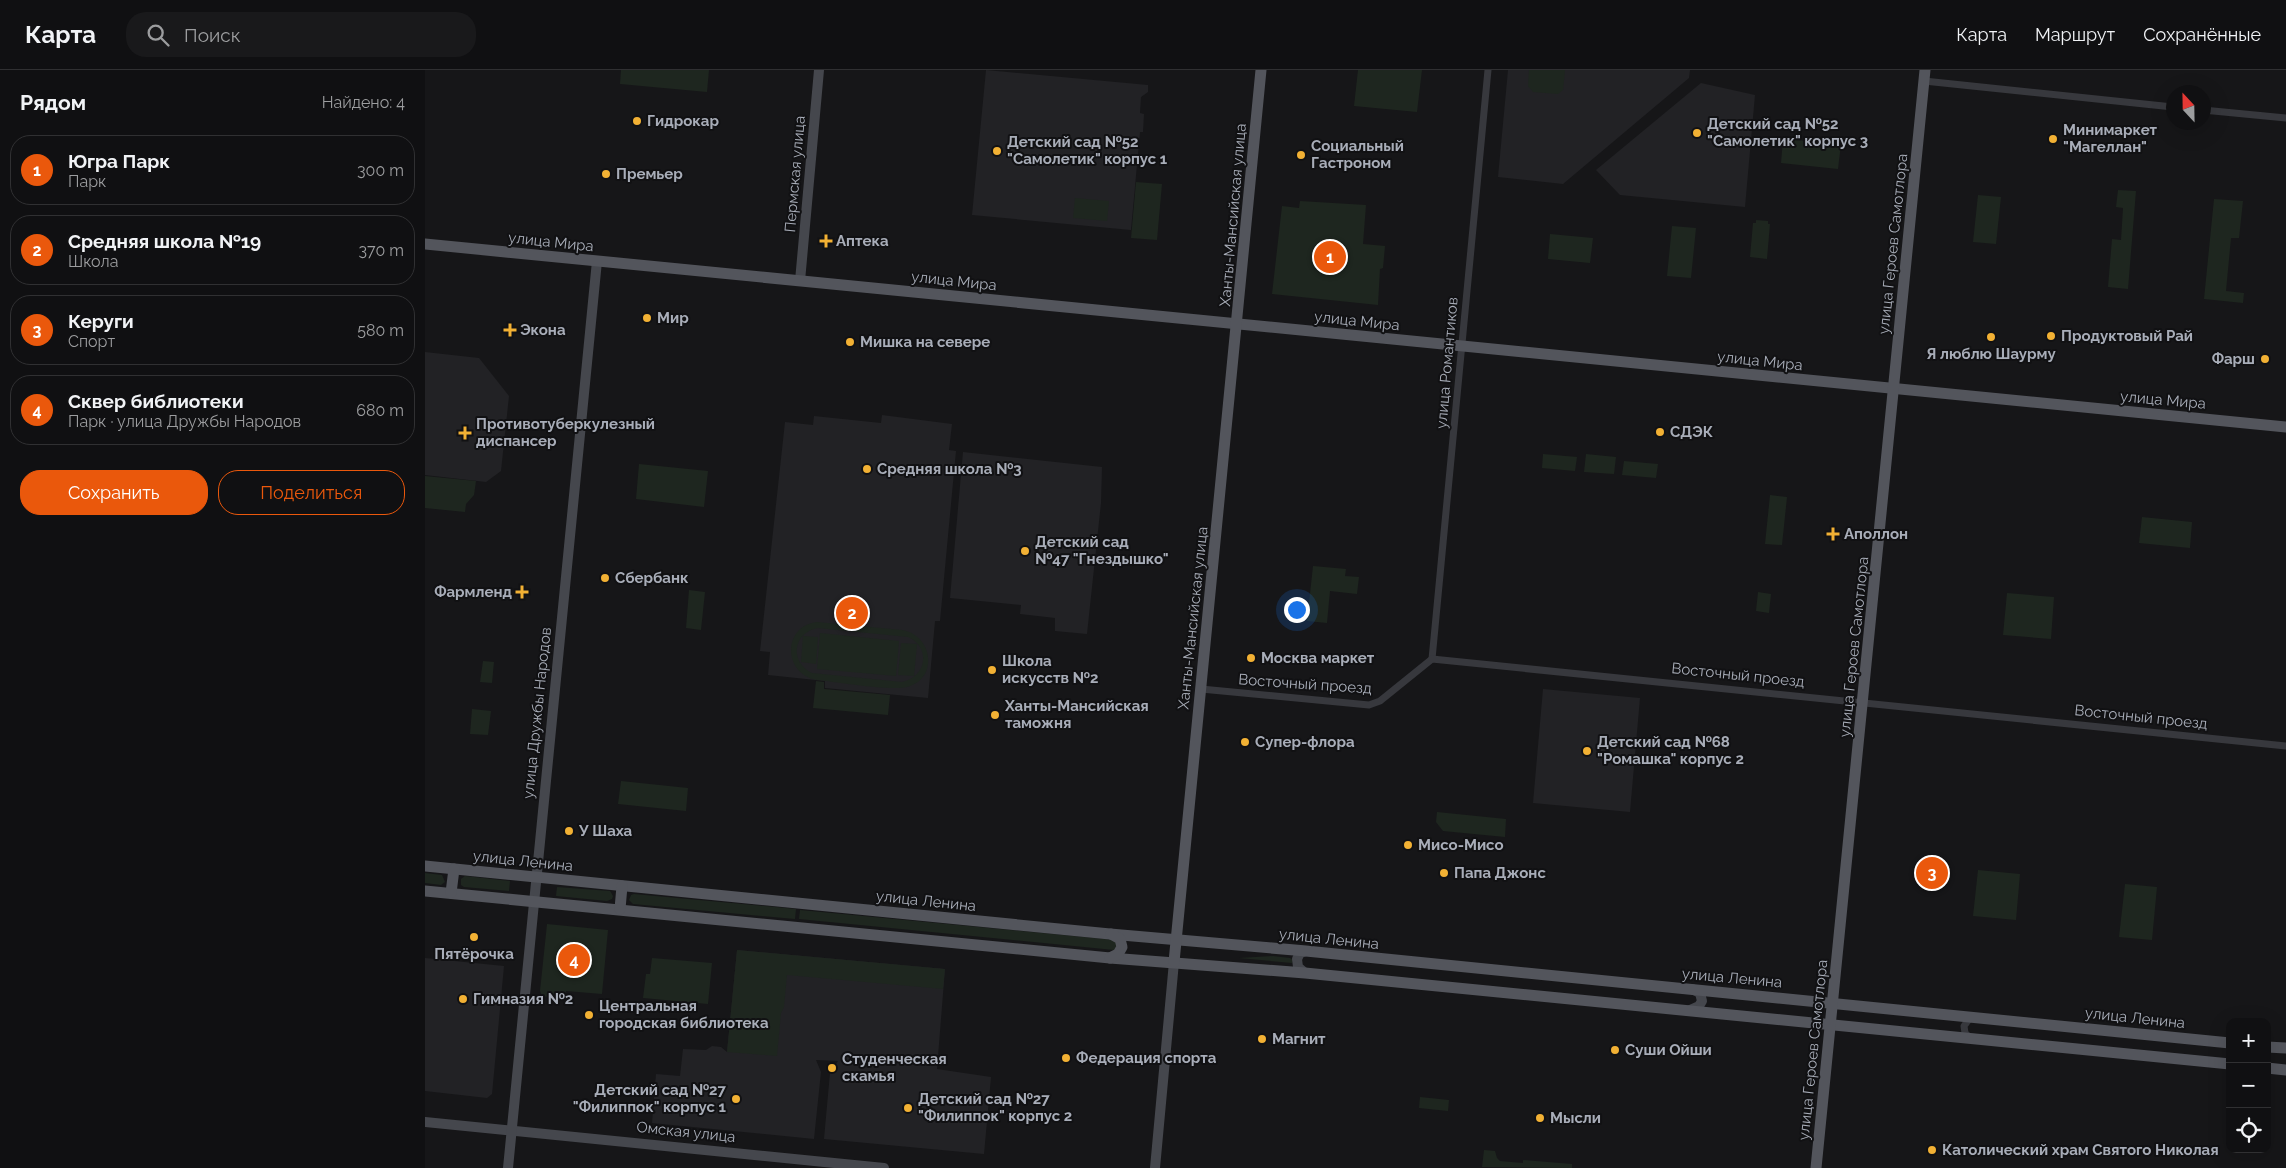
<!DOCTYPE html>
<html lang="ru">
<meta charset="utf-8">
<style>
:root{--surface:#101012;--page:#19191b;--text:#f1f3f6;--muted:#9c9d9f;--line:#303032;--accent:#ea580c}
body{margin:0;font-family:Raleway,sans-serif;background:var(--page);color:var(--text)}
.controls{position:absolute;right:15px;bottom:15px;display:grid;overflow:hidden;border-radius:10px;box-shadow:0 5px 20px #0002}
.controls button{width:45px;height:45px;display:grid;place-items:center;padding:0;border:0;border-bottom:1px solid var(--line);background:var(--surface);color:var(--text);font:25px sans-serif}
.compass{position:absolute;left:1741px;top:15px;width:45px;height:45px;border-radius:50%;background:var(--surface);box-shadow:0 5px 20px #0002;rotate:338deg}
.you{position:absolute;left:871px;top:539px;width:18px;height:18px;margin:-12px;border:4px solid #fff;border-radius:50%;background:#1a73e8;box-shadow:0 0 0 8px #1a73e833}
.badge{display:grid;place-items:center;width:32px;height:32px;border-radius:50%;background:var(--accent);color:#fff;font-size:16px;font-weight:700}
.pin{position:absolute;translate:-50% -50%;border:2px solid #fff;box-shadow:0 1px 5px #0006}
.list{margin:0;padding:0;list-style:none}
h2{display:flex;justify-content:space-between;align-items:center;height:65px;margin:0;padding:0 20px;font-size:21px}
h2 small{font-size:16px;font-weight:400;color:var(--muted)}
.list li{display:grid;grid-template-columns:32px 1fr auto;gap:15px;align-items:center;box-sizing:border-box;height:70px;margin:0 10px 10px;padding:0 10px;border:1px solid var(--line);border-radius:20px}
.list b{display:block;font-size:19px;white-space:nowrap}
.list p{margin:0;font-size:16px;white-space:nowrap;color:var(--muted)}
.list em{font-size:16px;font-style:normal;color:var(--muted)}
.actions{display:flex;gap:10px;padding:15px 20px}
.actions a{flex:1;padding:11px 0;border:1px solid var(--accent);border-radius:20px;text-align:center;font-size:18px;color:var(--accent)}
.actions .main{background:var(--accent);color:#fff}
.icon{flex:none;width:28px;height:28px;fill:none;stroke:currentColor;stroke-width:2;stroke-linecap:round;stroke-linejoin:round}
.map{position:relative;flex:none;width:1861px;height:1098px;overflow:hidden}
header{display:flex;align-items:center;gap:30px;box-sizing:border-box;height:70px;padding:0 25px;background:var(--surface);border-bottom:1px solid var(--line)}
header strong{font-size:24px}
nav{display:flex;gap:28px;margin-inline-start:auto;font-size:18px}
.search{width:350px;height:45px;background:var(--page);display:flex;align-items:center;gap:12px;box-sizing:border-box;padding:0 18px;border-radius:20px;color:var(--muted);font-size:19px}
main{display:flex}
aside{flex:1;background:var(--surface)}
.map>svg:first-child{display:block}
.built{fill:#222225}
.green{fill:#1e261f;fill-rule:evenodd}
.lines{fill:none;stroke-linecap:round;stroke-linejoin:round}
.street{stroke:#37383d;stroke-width:7}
.secondary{stroke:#45474d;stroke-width:10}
.primary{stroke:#53555c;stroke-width:11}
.poi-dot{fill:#f2b134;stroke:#111113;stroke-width:2}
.labels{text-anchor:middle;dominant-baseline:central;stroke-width:4;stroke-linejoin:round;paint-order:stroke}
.poi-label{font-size:15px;font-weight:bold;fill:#a8adb8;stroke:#111113;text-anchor:start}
.street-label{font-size:15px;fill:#a8adb8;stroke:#111113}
</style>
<header>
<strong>Карта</strong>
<div class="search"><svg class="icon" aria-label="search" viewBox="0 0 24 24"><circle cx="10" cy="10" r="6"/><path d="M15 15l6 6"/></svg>Поиск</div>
<nav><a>Карта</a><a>Маршрут</a><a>Сохранённые</a></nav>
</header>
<main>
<aside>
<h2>Рядом<small>Найдено: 4</small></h2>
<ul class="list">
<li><span class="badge">1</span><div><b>Югра Парк</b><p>Парк</p></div><em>300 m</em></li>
<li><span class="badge">2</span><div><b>Средняя школа №19</b><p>Школа</p></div><em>370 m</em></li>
<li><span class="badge">3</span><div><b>Керуги</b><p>Спорт</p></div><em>580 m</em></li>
<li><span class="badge">4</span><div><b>Сквер библиотеки</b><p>Парк · улица Дружбы Народов</p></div><em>680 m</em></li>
</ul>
<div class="actions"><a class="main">Сохранить</a><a>Поделиться</a></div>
</aside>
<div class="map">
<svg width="1861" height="1098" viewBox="0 0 1861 1098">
<rect width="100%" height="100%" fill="#161618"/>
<g class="built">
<polygon points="561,0 723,15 723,22 716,27 715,43 719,44 718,62 715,62 706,160 547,145"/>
<polygon points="1083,0 1265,0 1264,8 1138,114 1073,107"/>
<polygon points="1276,13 1330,25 1320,137 1195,125 1171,100"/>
<polygon points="0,282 54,288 84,326 76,401 61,412 0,405"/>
<polygon points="457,345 527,354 524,380 531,381 515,551 510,551 503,628 400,618 400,611 343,605 345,582 335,581 360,352 388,355 389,346 456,353"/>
<polygon points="538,382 677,397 676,433 662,564 630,561 630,548 595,544 596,535 525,528"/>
<polygon points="1118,619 1215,628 1205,742 1108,733"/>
<polygon points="312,880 520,899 512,999 566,1007 559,1084 399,1069 405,1003 413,991 391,990 396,1002 389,1069 227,1053 231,1004 255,1006 258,979 281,980 287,976 296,977 302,982"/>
<polygon points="0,888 79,896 67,1024 62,1028 0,1021"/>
</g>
<g class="green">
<polygon points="196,0 284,0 282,22 195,14"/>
<polygon points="933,0 997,0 992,42 929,36"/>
<polygon points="1104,0 1140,0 1138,20 1133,24 1108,22 1103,16"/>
<polygon points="1358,69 1416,74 1413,99 1356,93"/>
<polygon points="711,112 737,114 732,170 706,168"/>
<polygon points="1693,120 1711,121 1703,219 1683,217 1687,169 1696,170 1698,138 1691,137"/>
<polygon points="1553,125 1576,127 1571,174 1548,172"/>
<polygon points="650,128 684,131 682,151 648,148"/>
<polygon points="1789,129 1818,131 1814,168 1806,168 1801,221 1819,223 1818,233 1779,229"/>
<polygon points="875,131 941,135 938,174 960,176 958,198 955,199 953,235 847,224 857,136 874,138"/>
<polygon points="1331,150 1343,151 1343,154 1345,154 1342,189 1325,187 1328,153 1331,153"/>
<polygon points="1247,156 1271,158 1266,208 1242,206"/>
<polygon points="1125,164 1168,168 1165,193 1123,189"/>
<polygon points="1118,384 1152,387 1150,401 1117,398"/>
<polygon points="1161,384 1191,387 1189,404 1159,402"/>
<polygon points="1199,391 1233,394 1231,408 1197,405"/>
<polygon points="214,394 283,401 279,437 211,429"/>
<polygon points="0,406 51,411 49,425 41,434 40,442 0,438"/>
<polygon points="1345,425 1362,427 1357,475 1340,474"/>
<polygon points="1717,447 1767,452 1765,478 1714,473"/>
<polygon points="888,496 921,499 920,506 934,507 932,524 905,521 902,553 882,551"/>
<polygon points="264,520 280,522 276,560 261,558"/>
<polygon points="1333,522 1346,524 1344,543 1331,541"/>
<polygon points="1582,523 1629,527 1626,569 1578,565"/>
<path d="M392,552L477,560C508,565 514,609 482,617C464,621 412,612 392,610C358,604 357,556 392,552ZM393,558L483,567C506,577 502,607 477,612L387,603C364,592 368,562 393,558Z"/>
<polygon points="395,563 474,571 471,606 392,599"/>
<polygon points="378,566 393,567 391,594 376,592"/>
<polygon points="476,573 492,574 489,606 473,605"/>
<polygon points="58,591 69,592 67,613 55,612"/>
<polygon points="391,611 399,612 399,619 465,625 463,645 388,638"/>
<polygon points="47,639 66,641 63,665 45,664"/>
<polygon points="196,711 263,718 261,741 193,734"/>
<polygon points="1012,742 1081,749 1080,767 1018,761 1011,752"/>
<polygon points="1553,800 1595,804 1591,850 1548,846"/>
<polygon points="0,803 17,805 20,812 16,815 0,813"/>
<polygon points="40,806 85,811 84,821 39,817 36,815 36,809"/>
<polygon points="1700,814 1732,817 1727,870 1694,867"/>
<polygon points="132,817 185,821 188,826 187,829 182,831 131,826"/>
<polygon points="209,824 371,839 370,849 208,834 204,830 206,825"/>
<polygon points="375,840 690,870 692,875 689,880 374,849"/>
<polygon points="122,854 183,860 177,924 141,921 140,930 117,926 115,921"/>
<polygon points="312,880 520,899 518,919 362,905 359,937 356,943 352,986 302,982"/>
<polygon points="848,886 865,888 868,890 867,893 814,888"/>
<polygon points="227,888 287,893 283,934 218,928 221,904 225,904"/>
<polygon points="995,1027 1024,1030 1023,1041 994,1038"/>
<polygon points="1059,1080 1070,1081 1072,1088 1075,1091 1098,1093 1098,1090 1147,1094 1147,1098 1057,1097"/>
</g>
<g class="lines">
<g class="street">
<polyline points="1499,11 1748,37"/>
<polyline points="1778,40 1861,48"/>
<polyline points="1007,589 1063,0"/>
<polyline points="776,619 944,635 955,631 1007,589 1861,676"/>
<polyline points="1545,968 1540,963 1539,956 1545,948"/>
</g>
<g class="secondary">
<polyline points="375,211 394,0"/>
<polyline points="880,903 873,897 872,889 875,883 881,881"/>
<polyline points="1265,940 1274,936 1277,931 1275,923 1267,919"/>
<polyline points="0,1052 459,1098"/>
<polyline points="83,1098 172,191"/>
<polyline points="730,1098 749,892"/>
</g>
<g class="primary">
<polyline points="0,174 1861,357"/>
<polyline points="0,796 685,864 881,881 1805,973"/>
<polyline points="0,821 685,888 880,903 1805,994"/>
<polyline points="26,823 29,799"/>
<polyline points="195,839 197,816"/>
<polyline points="685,888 693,884 697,877 695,869 686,864"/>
<polyline points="749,892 836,0"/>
<polyline points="1842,977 1861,978"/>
<polyline points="1842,998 1861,1000"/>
<polyline points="1391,1098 1500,0"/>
</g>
</g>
<g class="poi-dot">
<circle cx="212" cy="51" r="5"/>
<circle cx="1272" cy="63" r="5"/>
<circle cx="1628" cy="69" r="5"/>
<circle cx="572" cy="81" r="5"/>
<circle cx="876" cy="85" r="5"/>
<circle cx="181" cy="104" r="5"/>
<path d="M398.5 163.5h5v5h5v5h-5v5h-5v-5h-5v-5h5z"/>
<circle cx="222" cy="248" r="5"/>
<path d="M82.5 252.5h5v5h5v5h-5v5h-5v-5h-5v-5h5z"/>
<circle cx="1626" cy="266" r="5"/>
<circle cx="1566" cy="267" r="5"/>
<circle cx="425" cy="272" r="5"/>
<circle cx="1840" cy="289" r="5"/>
<circle cx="1235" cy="362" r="5"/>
<path d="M37.5 355.5h5v5h5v5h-5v5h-5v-5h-5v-5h5z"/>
<circle cx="442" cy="399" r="5"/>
<path d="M1405.5 456.5h5v5h5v5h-5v5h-5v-5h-5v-5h5z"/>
<circle cx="600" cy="481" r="5"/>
<circle cx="180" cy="508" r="5"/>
<path d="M94.5 514.5h5v5h5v5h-5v5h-5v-5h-5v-5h5z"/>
<circle cx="826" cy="588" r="5"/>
<circle cx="567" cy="600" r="5"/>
<circle cx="570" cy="645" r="5"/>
<circle cx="820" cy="672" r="5"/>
<circle cx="1162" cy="681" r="5"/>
<circle cx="144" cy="761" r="5"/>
<circle cx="983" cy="775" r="5"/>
<circle cx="1019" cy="803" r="5"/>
<circle cx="49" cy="867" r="5"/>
<circle cx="38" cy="929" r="5"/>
<circle cx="164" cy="945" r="5"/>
<circle cx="837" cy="969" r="5"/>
<circle cx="1190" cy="980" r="5"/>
<circle cx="641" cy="988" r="5"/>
<circle cx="407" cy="998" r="5"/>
<circle cx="311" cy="1029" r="5"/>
<circle cx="483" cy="1038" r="5"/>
<circle cx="1115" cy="1048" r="5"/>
<circle cx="1507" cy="1080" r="5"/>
</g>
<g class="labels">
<g class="poi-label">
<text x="222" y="51">Гидрокар</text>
<text x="1282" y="54">Детский сад №52<tspan x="1282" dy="17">"Самолетик" корпус 3</tspan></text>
<text x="1638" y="60">Минимаркет<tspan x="1638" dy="17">"Магеллан"</tspan></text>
<text x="582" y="72">Детский сад №52<tspan x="582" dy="17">"Самолетик" корпус 1</tspan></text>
<text x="886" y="76">Социальный<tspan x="886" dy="17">Гастроном</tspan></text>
<text x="191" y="104">Премьер</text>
<text x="411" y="171">Аптека</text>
<text x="232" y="248">Мир</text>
<text x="95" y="260">Экона</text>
<text x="1636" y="266">Продуктовый Рай</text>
<text x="435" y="272">Мишка на севере</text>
<text x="1566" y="284" text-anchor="middle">Я люблю Шаурму</text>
<text x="1830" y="289" text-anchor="end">Фарш</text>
<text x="51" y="354">Противотуберкулезный<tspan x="51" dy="17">диспансер</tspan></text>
<text x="1245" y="362">СДЭК</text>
<text x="452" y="399">Средняя школа №3</text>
<text x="1419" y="464">Аполлон</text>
<text x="610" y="472">Детский сад<tspan x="610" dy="17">№47 "Гнездышко"</tspan></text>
<text x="190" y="508">Сбербанк</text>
<text x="87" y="522" text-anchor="end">Фармленд</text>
<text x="836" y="588">Москва маркет</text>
<text x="577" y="591">Школа<tspan x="577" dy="17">искусств №2</tspan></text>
<text x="580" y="636">Ханты-Мансийская<tspan x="580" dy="17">таможня</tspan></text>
<text x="830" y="672">Супер-флора</text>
<text x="1172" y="672">Детский сад №68<tspan x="1172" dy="17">"Ромашка" корпус 2</tspan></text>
<text x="154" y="761">У Шаха</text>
<text x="993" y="775">Мисо-Мисо</text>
<text x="1029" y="803">Папа Джонс</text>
<text x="49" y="884" text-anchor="middle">Пятёрочка</text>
<text x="48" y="929">Гимназия №2</text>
<text x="174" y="936">Центральная<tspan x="174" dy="17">городская библиотека</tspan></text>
<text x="847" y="969">Магнит</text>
<text x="1200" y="980">Суши Ойши</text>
<text x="651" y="988">Федерация спорта</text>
<text x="417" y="989">Студенческая<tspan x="417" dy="17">скамья</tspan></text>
<text x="301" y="1020" text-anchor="end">Детский сад №27<tspan x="301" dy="17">"Филиппок" корпус 1</tspan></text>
<text x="493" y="1029">Детский сад №27<tspan x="493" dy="17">"Филиппок" корпус 2</tspan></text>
<text x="1125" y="1048">Мысли</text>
<text x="1517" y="1080">Католический храм Святого Николая</text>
</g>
<g class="street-label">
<text transform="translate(370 104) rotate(-85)">Пермская улица</text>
<text transform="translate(808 145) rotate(-85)">Ханты-Мансийская улица</text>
<text transform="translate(126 172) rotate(6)">улица Мира</text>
<text transform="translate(1468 174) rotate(-84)">улица Героев Самотлора</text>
<text transform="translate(529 211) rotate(6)">улица Мира</text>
<text transform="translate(932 251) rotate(6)">улица Мира</text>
<text transform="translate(1335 291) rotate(6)">улица Мира</text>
<text transform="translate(1022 293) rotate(-85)">улица Романтиков</text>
<text transform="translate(1738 330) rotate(5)">улица Мира</text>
<text transform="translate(768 548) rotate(-84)">Ханты-Мансийская улица</text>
<text transform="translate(1429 577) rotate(-84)">улица Героев Самотлора</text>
<text transform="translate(1313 605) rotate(6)">Восточный проезд</text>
<text transform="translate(880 614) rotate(4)">Восточный проезд</text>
<text transform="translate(112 643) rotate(-84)">улица Дружбы Народов</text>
<text transform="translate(1716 647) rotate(6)">Восточный проезд</text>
<text transform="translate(98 791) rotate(6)">улица Ленина</text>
<text transform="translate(501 831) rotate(6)">улица Ленина</text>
<text transform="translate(904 869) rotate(6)">улица Ленина</text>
<text transform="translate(1307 908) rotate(5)">улица Ленина</text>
<text transform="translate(1710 948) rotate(6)">улица Ленина</text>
<text transform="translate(1388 980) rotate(-84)">улица Героев Самотлора</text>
<text transform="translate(261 1062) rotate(6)">Омская улица</text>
</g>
</g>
</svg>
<div class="controls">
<button>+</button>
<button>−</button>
<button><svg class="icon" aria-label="locate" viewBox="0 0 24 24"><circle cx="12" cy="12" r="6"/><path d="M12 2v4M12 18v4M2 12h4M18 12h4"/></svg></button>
</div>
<svg class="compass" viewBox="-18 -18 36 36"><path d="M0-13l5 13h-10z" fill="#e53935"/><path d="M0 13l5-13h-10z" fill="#9c9d9f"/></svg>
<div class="you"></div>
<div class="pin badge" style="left:905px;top:187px">1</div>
<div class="pin badge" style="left:427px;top:543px">2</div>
<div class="pin badge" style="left:1507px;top:803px">3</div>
<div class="pin badge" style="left:149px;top:890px">4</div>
</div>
</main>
